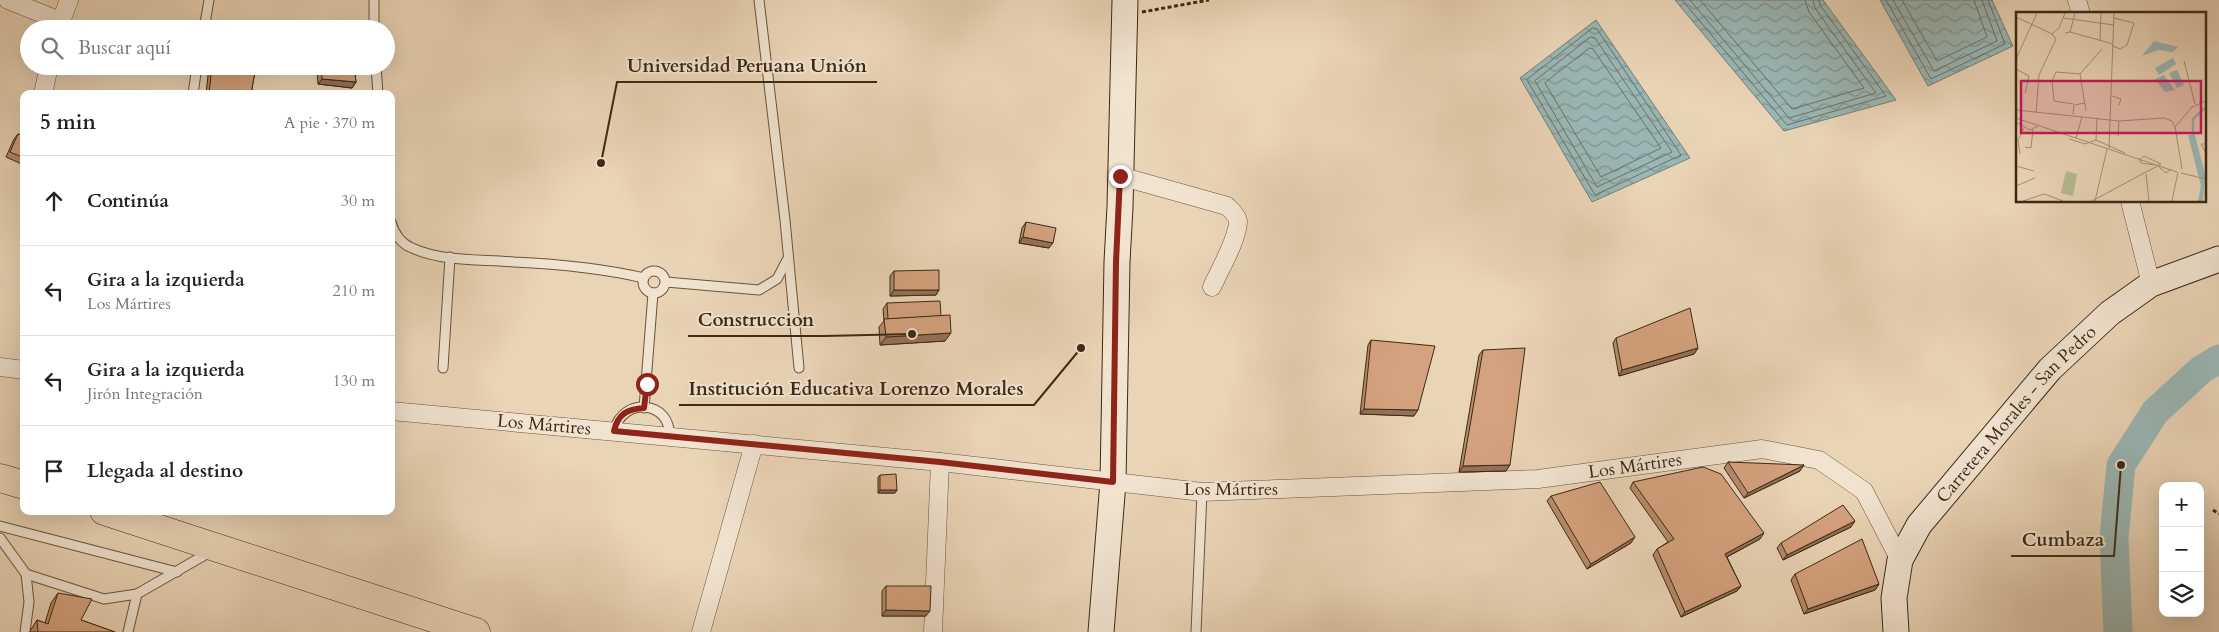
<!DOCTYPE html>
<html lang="es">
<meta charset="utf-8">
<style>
:root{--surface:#fff;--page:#f2f2f2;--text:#222;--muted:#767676;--line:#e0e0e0}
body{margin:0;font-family:Cardo,serif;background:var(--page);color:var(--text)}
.controls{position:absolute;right:15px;bottom:15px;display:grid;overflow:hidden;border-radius:10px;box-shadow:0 5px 20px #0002}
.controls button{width:45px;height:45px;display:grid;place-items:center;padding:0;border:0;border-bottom:1px solid var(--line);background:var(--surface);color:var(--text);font:25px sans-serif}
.stop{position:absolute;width:15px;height:15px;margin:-11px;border:4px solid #8f2418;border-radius:50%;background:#fff}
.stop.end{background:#8f2418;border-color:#fff;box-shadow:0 1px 5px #0008}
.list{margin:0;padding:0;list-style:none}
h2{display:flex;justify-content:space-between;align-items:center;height:65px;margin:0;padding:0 20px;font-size:21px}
h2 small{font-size:16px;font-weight:400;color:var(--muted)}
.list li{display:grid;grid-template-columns:32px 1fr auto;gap:15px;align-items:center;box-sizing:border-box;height:90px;padding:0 20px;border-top:1px solid var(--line)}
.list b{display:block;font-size:19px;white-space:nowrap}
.list p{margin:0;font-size:16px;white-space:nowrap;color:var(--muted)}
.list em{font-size:16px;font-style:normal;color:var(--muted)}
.icon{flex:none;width:28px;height:28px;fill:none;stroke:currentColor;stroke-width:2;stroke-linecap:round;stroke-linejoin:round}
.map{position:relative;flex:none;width:2219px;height:632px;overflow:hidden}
.search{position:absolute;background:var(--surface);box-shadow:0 5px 20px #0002;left:20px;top:20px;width:375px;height:55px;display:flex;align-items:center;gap:12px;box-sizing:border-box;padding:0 18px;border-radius:28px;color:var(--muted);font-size:19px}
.panel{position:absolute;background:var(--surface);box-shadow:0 5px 20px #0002;left:20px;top:90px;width:375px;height:425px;border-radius:10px}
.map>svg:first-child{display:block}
.water{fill:url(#water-waves);stroke:#747f75}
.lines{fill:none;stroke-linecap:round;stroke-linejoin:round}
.shore{stroke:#6b7064;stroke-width:1}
.river{stroke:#9ab7b5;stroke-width:29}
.lane-casing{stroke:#68543c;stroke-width:11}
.street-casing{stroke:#68543c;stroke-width:19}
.secondary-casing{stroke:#3c2a14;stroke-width:27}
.primary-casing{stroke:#3c2a14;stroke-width:29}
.path{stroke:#3c2a14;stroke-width:3;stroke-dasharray:4 2.5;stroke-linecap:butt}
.lane{stroke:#f1e3d0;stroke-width:9}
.street{stroke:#f1e3d0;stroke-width:18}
.secondary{stroke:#f1e3d0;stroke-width:25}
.primary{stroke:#ead4b6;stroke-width:28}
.wall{fill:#b68b6c;stroke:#3c2a14}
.shaded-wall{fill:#947158;stroke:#3c2a14}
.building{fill:#d4a27e;stroke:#3c2a14}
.route{stroke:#8f2418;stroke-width:6}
.labels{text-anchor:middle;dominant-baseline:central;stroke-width:4;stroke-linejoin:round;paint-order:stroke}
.street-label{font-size:18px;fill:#3c2a14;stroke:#f1e3d0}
.inset-river{fill:none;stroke:#9ab7b5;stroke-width:2.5}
.inset-road{fill:none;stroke:#a49075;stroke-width:1}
.view{fill:#c2185b;fill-opacity:0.15;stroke:#c2185b;stroke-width:2.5}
.inset-edge{fill:none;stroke:#3c2a14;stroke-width:2.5}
.leader{fill:none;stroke:#3c2a14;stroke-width:2}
.callout-dot{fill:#3c2a14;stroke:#f1e3d0;stroke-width:2}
.callout-label{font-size:19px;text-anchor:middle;font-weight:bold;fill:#3c2a14;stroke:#f1e3d0;stroke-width:4;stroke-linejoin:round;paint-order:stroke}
</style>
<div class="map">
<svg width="2219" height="632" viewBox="0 0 2219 632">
<defs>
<pattern id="water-waves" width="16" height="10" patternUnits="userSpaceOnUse" patternTransform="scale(1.25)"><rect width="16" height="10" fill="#9ab7b5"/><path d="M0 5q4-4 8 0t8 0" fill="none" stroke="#7f9592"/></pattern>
</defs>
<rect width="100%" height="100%" fill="#ead4b6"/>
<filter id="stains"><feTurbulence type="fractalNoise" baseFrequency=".004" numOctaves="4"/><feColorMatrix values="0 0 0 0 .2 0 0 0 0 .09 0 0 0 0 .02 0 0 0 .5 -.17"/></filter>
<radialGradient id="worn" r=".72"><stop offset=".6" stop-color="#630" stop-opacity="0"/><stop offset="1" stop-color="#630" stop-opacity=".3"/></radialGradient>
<g class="water">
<polygon points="1675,0 1823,0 1896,100 1784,131"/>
<polygon points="1880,0 1992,0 2013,46 1928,86"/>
<polygon points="1596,20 1690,158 1592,202 1520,78"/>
</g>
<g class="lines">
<g class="shore">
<polyline points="1682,0 1787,125 1886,96 1820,5 1819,0"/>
<polyline points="1690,0 1789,118 1876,93 1815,8 1813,0"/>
<polyline points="1700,0 1792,109 1864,88 1809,12 1805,0"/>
<polyline points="1886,0 1931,79 2005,44 1988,0"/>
<polyline points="1893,0 1934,71 1997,41 1982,0"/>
<polyline points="1902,0 1937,61 1987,37 1974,0"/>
<polygon points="1593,28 1597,29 1681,155 1595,195 1527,80"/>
<polygon points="1591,37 1595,38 1672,152 1597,187 1535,81"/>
<polygon points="1590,48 1593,49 1661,148 1601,177 1545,83"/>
</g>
<polyline class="river" points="2118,632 2114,538 2121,465 2155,412 2202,369 2219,359"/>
<defs>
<g id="lane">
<polyline points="374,0 374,29"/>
<polyline points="759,0 785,220 799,368"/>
<polyline points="204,29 209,0"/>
<polyline points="376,66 378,94"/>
<polyline points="193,94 197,66"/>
<path d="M391,222C394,233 400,243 412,248C443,262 481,259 514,262C558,264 601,268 644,278"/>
<circle cx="654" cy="282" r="11"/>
<polyline points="666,282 759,290 777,279 787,260"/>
<polyline points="443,368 450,257"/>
<polyline points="644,408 653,293"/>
<path d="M614,431C623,395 672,402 669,436"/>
<polyline points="0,526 177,572"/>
<polyline points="0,538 26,574 104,599 137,594 210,552"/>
<polyline points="25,632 29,602 26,574"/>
<polyline points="128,632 137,594"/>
<polyline points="1196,632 1202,492"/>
</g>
<g id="street">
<polyline points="8,0 60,21"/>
<polyline points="2077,0 2081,14"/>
<polyline points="58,29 69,0"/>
<polyline points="43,94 49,66"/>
<path d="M1120,176L1227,206C1231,210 1237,215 1238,221C1238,239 1219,271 1212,287"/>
<polyline points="2130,201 2151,284"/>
<polyline points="0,367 24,370"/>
<polyline points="391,411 940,462 1202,492 1538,479 1762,449 1819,460 1864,491 1900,560"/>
<polyline points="701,632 754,444"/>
<polyline points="933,632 940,462"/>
</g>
<g id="secondary">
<polyline points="1101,632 1113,482 1117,262 1120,207 1125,0"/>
<path id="s1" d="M1896,632L1894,598L1900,560L1919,525L2050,369L2110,313L2151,284L2219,259"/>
</g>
<g id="primary">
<polyline points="0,478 24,485"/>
<polyline points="104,511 476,632"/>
</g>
</defs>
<use href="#lane" class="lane-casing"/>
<use href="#street" class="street-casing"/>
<use href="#secondary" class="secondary-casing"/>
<use href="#primary" class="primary-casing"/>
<g class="path">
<polyline points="1142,12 1209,0"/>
<polyline points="2213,510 2219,514"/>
</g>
<use href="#lane" class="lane"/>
<use href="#street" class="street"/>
<use href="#secondary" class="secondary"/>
<use href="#primary" class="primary"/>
</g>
<g class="wall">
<polygon points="235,21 262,29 230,29 231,26"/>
<polygon points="209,66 256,66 251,94 206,94"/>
<polygon points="317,66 354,66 356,82 352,88 318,84"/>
<polygon points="18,134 24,136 24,165 6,157 14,139"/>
<polygon points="1026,222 1049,248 1019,243 1022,228"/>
<polygon points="894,271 939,290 936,295 890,296 890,276"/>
<polygon points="887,303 941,316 945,341 880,345 879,327 884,321 883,309"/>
<polygon points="1616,338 1698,348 1694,354 1619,376 1613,343"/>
<polygon points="1371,340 1414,416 1360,414 1368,345"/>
<polygon points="1483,350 1506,471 1459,472 1479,355"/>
<polygon points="1728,462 1800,471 1744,498 1724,468"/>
<polygon points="880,475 897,490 895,493 878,493 878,477"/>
<polygon points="1633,482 1760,539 1727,557 1741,586 1737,591 1681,617 1653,555 1657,549 1668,542 1630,488"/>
<polygon points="1551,496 1631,543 1587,569 1547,501"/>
<polygon points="1851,527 1783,560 1777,548 1781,543"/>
<polygon points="1795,574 1879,584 1875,590 1804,614 1791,580"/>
<polygon points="886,586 926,616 882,616 882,591"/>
<polygon points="58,593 81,620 115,632 30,632 30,631 37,620 45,623 51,603"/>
</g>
<g class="shaded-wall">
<polygon points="322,79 356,82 352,88 318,84"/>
<polygon points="1023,237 1053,243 1049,248 1019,243"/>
<polygon points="894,290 939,290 936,295 890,296"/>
<polygon points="951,333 945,341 880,345 886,337"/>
<polygon points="1698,348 1694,354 1619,376 1622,370"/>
<polygon points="1364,409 1418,410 1414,416 1360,414"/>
<polygon points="1510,465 1506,471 1459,472 1463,466"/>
<polygon points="1804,465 1800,471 1744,498 1748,493"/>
<polygon points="880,490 897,490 895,493 878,493"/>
<polygon points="1855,521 1851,527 1783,560 1787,555"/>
<polygon points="1764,533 1760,539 1721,560 1725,554"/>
<polygon points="1635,537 1631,543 1587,569 1591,564"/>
<polygon points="1879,584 1875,590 1804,614 1808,609"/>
<polygon points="1741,586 1737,591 1681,617 1685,612"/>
<polygon points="886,610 930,611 926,616 882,616"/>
</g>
<g class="building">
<polygon points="235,21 262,29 233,29"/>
<polygon points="212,66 256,66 251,94 209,94"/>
<polygon points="321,66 354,66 356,82 322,79"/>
<polygon points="18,134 24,136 24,158 10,152"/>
<polygon points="1026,222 1056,228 1053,243 1023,237"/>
<polygon points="939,270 939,290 894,290 894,271"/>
<polygon points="940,301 941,316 888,319 887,303"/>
<polygon points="1690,308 1698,348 1622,370 1616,338"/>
<polygon points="950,315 951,333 886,337 884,319"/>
<polygon points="1371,340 1435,346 1418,410 1364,409"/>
<polygon points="1525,348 1510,465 1463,466 1483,350"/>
<polygon points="1728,462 1804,465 1748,493"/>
<polygon points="1703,467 1721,474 1764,533 1725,554 1741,586 1685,612 1657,549 1674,539 1633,482"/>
<polygon points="896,474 897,490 880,490 880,475"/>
<polygon points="1600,482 1635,537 1591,564 1551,496"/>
<polygon points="1843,505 1855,521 1787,555 1781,543"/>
<polygon points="1862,539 1879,584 1808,609 1795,574"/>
<polygon points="886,586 931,586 930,611 886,610"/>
<polygon points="58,593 92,599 81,620 115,632 38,632 37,620 48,624"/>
</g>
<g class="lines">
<path class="route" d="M647,384L644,408C627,409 618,414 614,431L940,462L1113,482L1116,262L1120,176"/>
</g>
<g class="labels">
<g class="street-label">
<text stroke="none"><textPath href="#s1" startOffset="260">Carretera Morales - San Pedro</textPath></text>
<text transform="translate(544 425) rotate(5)">Los Mártires</text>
<text transform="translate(1635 466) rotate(-8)">Los Mártires</text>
<text x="1231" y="489">Los Mártires</text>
</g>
</g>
<g transform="translate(2016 12)">
<rect width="190" height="190" fill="#ead4b6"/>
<path d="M50,159L61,162L57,184L45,181Z" fill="#b5bd8f"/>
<path d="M138,29L162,35L157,40L142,38L126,44ZM157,46L160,52L143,63L139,56ZM161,58L168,73L161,76L153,61ZM148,63L159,78L149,80L139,67ZM172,123H179L189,162L187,189H182L185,174Z" fill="#9ab7b5"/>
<path class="inset-river" d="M177,126V107L190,95"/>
<path class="inset-road" d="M0,5L36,22L43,16L49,1M47,6L98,13M54,20L97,32M49,21L54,20L59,1M84,29L85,1M97,34L104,37L111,33L118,11L98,6M0,47L21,1M168,49L179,92M0,57L13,64L9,81M96,84L105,87L103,93M57,92L38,89L36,69L40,60L64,62M0,98L103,109L148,106L156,109L159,115M70,99L64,62L86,37M20,101L23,63L40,27L36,22M57,102L58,93L69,91M0,106L161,160M0,110L14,118L22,114M102,124L103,109M60,126L66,105M53,127L69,132L80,128L109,141M80,128L81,107M190,132H185L190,141M9,135L15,136L17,117M93,136L98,1M4,142L2,128L8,116M123,146L125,151L138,153M0,154L18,159M143,155L150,161L155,157M166,157L159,115L176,95L190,89M165,161L190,167M130,162L133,189M0,174L19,166M7,189L28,182L47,189M76,189L145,152L128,144L125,147M79,189L91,137M156,189L162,160"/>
<path class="view" d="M5,69H185V121H5Z"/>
<rect width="190" height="190" class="inset-edge"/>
</g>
<path class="leader" d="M601 163L617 82H877M912 334L824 336H688M1081 348L1034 405H679M2121 465L2114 556H2011"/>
<g class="callout-dot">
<circle cx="601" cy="163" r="5"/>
<circle cx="912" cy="334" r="5"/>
<circle cx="1081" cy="348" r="5"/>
<circle cx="2121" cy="465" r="5"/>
</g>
<g class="callout-label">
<text x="747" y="72">Universidad Peruana Unión</text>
<text x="756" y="326">Construccion</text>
<text x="856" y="395">Institución Educativa Lorenzo Morales</text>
<text x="2063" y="546">Cumbaza</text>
</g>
<rect width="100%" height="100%" filter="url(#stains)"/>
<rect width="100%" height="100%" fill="url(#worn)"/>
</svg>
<div class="controls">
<button>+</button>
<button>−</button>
<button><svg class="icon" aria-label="layers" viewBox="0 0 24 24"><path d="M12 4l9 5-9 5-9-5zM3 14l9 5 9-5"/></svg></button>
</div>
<div class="stop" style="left:647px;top:384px"></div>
<div class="stop end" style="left:1120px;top:176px"></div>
<div class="search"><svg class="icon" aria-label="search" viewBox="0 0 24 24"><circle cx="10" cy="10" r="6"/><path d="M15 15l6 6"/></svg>Buscar aquí</div>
<section class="panel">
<h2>5 min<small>A pie · 370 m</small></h2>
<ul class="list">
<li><svg class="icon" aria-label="ahead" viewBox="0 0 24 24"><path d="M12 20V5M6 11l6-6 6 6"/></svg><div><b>Continúa</b></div><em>30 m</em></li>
<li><svg class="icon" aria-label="left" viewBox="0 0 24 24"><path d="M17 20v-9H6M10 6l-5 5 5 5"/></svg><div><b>Gira a la izquierda</b><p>Los Mártires</p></div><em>210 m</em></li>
<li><svg class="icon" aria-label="left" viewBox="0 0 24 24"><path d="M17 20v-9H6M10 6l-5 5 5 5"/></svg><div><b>Gira a la izquierda</b><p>Jirón Integración</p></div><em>130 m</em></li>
<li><svg class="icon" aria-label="arrive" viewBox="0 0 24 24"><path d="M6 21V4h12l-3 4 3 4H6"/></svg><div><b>Llegada al destino</b></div></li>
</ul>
</section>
</div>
